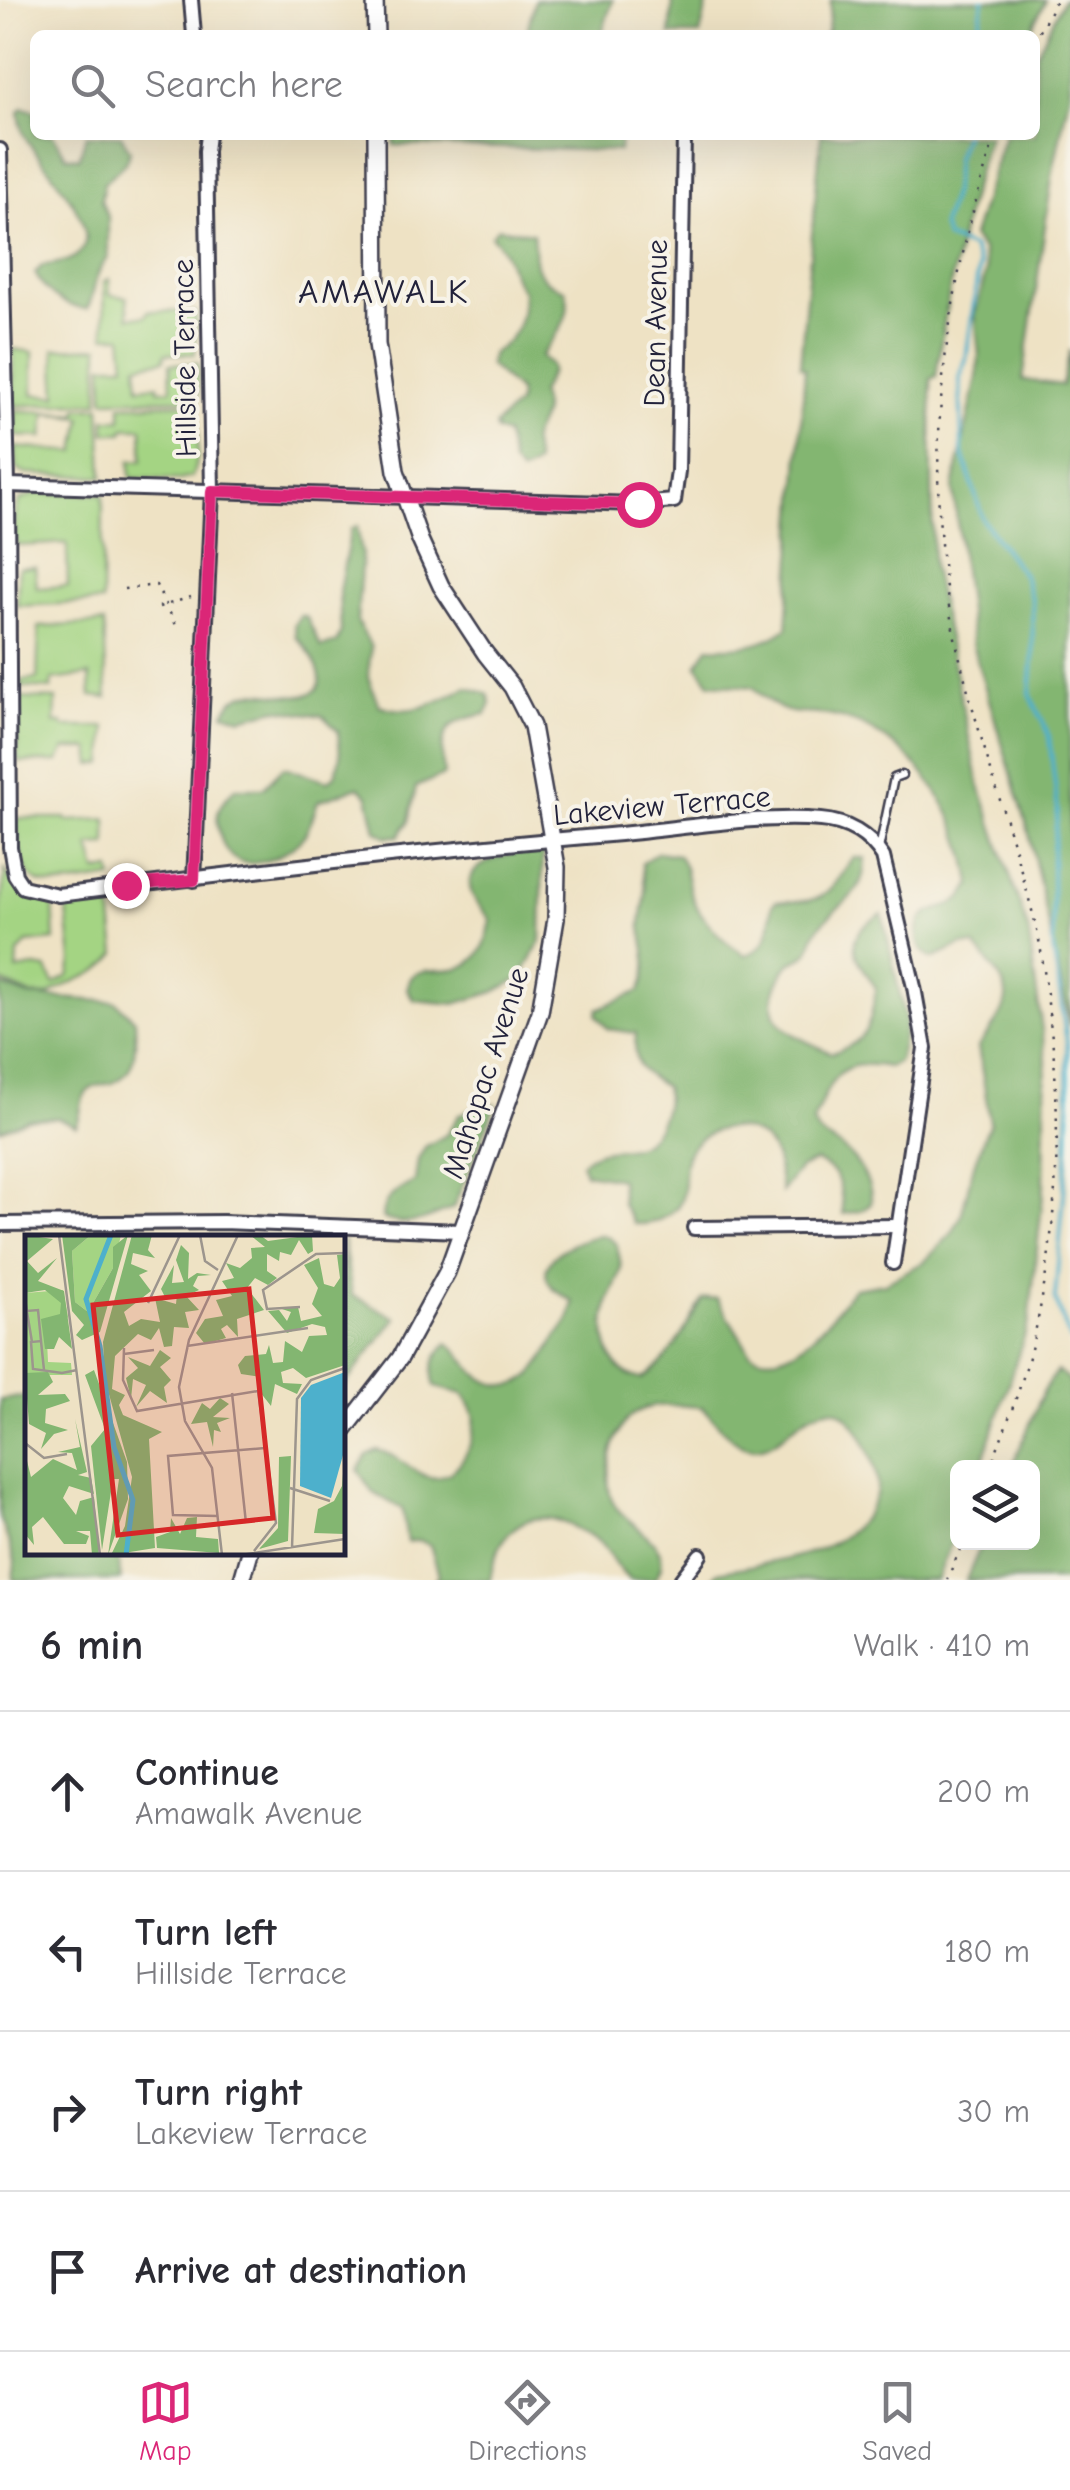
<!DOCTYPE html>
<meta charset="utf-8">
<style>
:root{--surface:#fff;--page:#f7f7f7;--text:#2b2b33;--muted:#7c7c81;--line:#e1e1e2;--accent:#db2777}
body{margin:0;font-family:"Comic Neue",sans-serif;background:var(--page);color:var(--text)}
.controls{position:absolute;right:30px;bottom:30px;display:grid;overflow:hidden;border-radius:15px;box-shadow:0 10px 40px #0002}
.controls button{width:90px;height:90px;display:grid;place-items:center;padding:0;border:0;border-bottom:2px solid var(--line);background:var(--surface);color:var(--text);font:50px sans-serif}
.stop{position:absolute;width:30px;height:30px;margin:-22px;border:8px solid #db2777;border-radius:50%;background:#fff}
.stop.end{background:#db2777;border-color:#fff;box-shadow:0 2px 10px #0008}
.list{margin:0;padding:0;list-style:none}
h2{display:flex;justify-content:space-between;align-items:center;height:130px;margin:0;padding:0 40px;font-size:42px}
h2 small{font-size:32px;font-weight:400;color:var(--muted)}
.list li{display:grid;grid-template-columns:65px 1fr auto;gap:30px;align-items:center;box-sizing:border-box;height:160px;padding:0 40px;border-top:2px solid var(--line)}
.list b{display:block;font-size:38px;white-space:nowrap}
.list p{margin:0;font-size:32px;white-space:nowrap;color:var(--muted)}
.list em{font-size:32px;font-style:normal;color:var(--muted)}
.icon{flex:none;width:55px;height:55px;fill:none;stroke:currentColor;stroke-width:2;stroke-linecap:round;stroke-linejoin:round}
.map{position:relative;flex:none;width:1070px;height:1580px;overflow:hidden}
.search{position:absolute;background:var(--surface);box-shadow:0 10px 40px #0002;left:30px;right:30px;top:30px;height:110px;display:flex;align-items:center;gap:25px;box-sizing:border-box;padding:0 35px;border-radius:15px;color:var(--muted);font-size:38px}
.sheet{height:770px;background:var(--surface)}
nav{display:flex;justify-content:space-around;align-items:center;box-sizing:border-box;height:140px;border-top:2px solid var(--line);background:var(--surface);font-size:28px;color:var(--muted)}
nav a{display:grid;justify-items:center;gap:5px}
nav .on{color:var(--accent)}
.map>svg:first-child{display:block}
.green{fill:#a4d483;stroke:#637b5f;stroke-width:2.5}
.forest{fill:#83b671;stroke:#526c56;stroke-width:2.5}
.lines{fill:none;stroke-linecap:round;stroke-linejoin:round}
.stream{stroke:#4db0cc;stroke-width:4}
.service-casing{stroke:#413f50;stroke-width:11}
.minor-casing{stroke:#413f50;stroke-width:18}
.tertiary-casing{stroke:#413f50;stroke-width:20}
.path{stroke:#413f50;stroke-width:2.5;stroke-dasharray:2.5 8;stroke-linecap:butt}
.service{stroke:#fff;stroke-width:6}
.minor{stroke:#fff;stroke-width:12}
.tertiary{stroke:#fff;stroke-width:15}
.route{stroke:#db2777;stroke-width:12}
.labels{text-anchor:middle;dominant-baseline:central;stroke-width:8;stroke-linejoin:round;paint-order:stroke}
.street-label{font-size:30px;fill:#22223b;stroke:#f7f3e8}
.quarter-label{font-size:35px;letter-spacing:2.5px;fill:#22223b;stroke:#f7f3e8}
.inset-river{fill:none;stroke:#4db0cc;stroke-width:5}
.inset-road{fill:none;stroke:#9c958d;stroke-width:2.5}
.view{fill:#d62828;fill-opacity:0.15;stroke:#d62828;stroke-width:5}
.inset-edge{fill:none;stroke:#22223b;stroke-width:5}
</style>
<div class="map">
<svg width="1070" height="1580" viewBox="0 0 1070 1580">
<rect width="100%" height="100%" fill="#f7f3e8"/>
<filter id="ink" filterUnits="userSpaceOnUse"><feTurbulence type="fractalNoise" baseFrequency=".01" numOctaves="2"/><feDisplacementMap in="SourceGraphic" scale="20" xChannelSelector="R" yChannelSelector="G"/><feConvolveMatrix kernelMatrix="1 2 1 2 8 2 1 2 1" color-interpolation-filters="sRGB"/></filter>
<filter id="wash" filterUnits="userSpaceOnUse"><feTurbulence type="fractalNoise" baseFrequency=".0048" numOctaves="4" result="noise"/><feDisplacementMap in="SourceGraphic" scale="40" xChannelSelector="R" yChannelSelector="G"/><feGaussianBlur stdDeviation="2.25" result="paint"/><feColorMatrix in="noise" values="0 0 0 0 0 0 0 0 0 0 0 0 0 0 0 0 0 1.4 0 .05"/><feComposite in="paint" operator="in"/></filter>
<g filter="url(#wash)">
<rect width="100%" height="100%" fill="#eee2c4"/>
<g class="green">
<polygon points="109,279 110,295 127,297 129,317 146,316 148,311 196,312 195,354 165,354 164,360 137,365 139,387 158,385 158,390 171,389 170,364 198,363 198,399 104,400 103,365 125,365 122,336 105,336 104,281"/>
<polygon points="99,347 99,402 14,406 13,349 33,352 33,394 57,396 54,349"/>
<polygon points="198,403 198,457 192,477 180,480 131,478 130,461 143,460 142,428 124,428 123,433 105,433 105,419 121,419 121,405"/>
<polygon points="100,407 103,477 26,474 17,469 15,447 76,452 82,417 46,413 43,437 16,436 15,410 77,414 78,408"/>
<path d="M36,493L103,494L102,602L17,606L19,568L35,567L37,588L68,586L67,543L18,546C12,534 14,511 20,500Z"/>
<polygon points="104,623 107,698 91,696 90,675 52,680 51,689 22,687 21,681 37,679 39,627"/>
<polygon points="16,698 56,699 55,723 62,723 63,727 106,727 104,764 92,765 90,749 65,749 58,762 18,762"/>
<path d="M17,818H66L67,821L107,819V845L90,846L97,872L111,870L113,878C42,888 20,900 17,818Z"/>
<path d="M5,868C13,891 31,895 53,904L55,940L27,943L18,953L17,970L35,967L47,969L54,984L69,976L72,961L66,900L110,895L116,954C99,978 71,978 48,996L31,995L0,981V913Z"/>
</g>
<g class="forest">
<polygon points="535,0 613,0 601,35 526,35"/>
<polygon points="673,0 708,0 700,35 670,35"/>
<polygon points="831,0 1046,0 1028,35 825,35 828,30"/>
<polygon points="1063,0 1070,0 1070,90 1053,171 1023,380 1062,385 1070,350 1070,1025 1028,829 972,644 953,488 977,377 979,356 975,314 986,271 982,250 972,237 1004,135 1035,135 1035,56"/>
<path d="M23,108L35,111V135H53L66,156L79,158L86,135H121L130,151L125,163L104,183L101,200L108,217V258C89,282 98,289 87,309C65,308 44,292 35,273L43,265C141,258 41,168 24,135C21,129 20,119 19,112Z"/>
<polygon points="394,135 620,135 619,151 394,145"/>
<path d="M821,135H989C962,214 947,295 936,377L931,378L933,568L979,784L1028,929L1046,1059L1044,1186L1029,1322L981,1467L958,1468L957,1528L937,1580H711L718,1572C774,1560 854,1558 876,1495C883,1473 855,1406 829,1409C797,1412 782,1447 756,1448C734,1449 716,1421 702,1407C680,1406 653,1401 634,1414C612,1428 600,1484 615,1506C630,1527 679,1547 655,1578L630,1580C616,1569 611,1555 599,1542C594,1537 586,1533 579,1530C530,1501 498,1528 490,1580H434L439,1575L430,1545L419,1540L407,1542L402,1509L372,1492L358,1470L367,1455L377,1450C400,1456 409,1470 426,1476C457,1487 478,1439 474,1415C473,1409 467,1400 463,1394L435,1387C429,1368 435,1357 447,1343C464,1352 468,1372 487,1381C523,1397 537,1370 553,1343C563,1325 571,1325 573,1302C565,1296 552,1290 548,1281C536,1256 584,1235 604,1236C610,1237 613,1241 617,1245C618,1252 621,1262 621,1269C619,1279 612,1290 609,1300C600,1331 605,1372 642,1379C676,1355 682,1332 703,1299L717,1298L750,1353C793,1375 831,1316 854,1288L885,1283L924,1262L952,1233L961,1216L974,1164L990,1122L978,1047C1016,997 1016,994 975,946L963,945L932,959C921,952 917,945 918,931C920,906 946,912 961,899C965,895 968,890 971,885C962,814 916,742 845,719C801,705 794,728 753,687L710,683L697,665L708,647C738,648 762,646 787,628L805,368L800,366Z"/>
<path d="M498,228L533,233C536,265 531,278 565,290C575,317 555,335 541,356L550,365L551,371L540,394L544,412L532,438L536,464L521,473L512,464L506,435L496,431L495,425L518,404L519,392L489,365L492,353C518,339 523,319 523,291C505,268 513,256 491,236Z"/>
<path d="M357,526L362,554L357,621L371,647L368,677L379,705C412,718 437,702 467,687L488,694L491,704L486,714C443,721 439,734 444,775L416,787L409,821L399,836L387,837L376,831L368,796L359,787L318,801C314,812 310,829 303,837C280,862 232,880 221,838C218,827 215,817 220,807C224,800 230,794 235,788H263L284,767L328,781L336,774L340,756L338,731L323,716L277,709L241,718L224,713C243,676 277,701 305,695C338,689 308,648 296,637L294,625L300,616H306L321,647L337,642L341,631L339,591L351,529Z"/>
<path d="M535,849L543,852L541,941L521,978L494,992L455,1004L414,1000L407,989C409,984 409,978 414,975C432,962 467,984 485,944C488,937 489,928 491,920C485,912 476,903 472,894C458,861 515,853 535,849Z"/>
<path d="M658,852L678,855C688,868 686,879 691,894C699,917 724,944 746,955C769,948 771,927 772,905L776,901C827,903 825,898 854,858H865C865,902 835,901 816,932C812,938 812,948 807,954C802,959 792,960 787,966C783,970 780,980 777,986C760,1028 801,1037 831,1053C870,1042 870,1024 876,988C854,954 839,937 882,914L906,1022L899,1061L889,1067C836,1057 832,1079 813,1122C818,1137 830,1139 842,1148C858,1160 873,1184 871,1204L861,1211L843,1214C840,1186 843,1174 816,1161L800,1168L781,1192C779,1180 779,1165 774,1154C764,1129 730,1122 708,1134C668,1155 695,1188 676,1208C664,1220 650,1225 634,1224L622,1204L620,1179L585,1173L581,1163C607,1135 641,1167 661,1119C666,1108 667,1099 665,1087C638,1071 633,1064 636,1033L608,1029L597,1015L598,1009L640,991C651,966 645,953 641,928C640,917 645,906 645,895C646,884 641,875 642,863Z"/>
<path d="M0,985L30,996L116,1002L135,1020C136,1043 138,1074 112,1083C104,1085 97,1084 89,1090C78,1099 83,1114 76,1126L58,1118L27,1119L0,1130Z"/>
<path d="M481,1104H496L453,1208C429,1219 408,1229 382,1218C383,1196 398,1191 415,1181L418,1159L425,1147L446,1135L459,1115Z"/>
<polygon points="343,1238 352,1295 396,1318 343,1387"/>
<polygon points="1057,1371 1070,1381 1070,1580 966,1580 982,1543 1032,1542 1032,1468 1012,1467 1044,1390"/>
<polygon points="27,1396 28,1552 117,1553 121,1580 13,1580 15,1561 0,1517 0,1400"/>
</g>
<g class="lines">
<g class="stream">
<polyline points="978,35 983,0"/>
<polyline points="964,135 956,158 953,192 942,225 946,238 972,248 979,266 966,359 960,378 962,451 983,520 1024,576 1032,602 1033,655 1030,694 1049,736 1058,810 1052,858 1053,948 1067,1042 1069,1098 1067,1159 1055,1298 1070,1339"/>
</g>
</g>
</g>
<g filter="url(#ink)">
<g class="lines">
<defs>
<polyline id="service" points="879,849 894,778 902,775"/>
<g id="minor">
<polyline points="191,0 194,35"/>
<path d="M0,150L8,485L10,847L15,875L23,887L58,895C241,872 425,850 609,835C673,830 759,814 821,820C847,822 869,835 883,857L914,987L925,1048L893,1263"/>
<polyline points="8,485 639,504 674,501 678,471 684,135"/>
<polyline points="194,880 212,491 206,151 208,135"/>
<polyline points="0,1224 223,1222 461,1231"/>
<polyline points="694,1228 898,1226"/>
<polyline points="681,1580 700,1555"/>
</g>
<g id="tertiary">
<polyline points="375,0 376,35"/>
<polyline points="342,1433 400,1358 447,1272 540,1012 556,919 557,867 532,726 512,687 485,653 441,586 420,540 396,471 377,344 376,135"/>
<polyline points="242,1580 250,1552"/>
</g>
</defs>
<use href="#service" class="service-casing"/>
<use href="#minor" class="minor-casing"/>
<use href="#tertiary" class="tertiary-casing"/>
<g class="path">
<polyline points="1035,41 1056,0"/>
<polyline points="124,589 156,585 177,627"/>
<polyline points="159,607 191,597"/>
<path d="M990,1468C1004,1430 1020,1392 1030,1353C1055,1256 1063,1137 1052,1038C1047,998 1044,956 1034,918C1010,825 977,735 956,642C919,480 943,290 996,135"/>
<polyline points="947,1580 963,1542"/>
</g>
<use href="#service" class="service"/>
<use href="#minor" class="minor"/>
<use href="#tertiary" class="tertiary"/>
</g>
</g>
<g class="lines" filter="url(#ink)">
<polyline class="route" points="126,885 194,880 212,491 639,504"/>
</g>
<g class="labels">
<g class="street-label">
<text transform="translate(656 323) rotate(-89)">Dean Avenue</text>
<text transform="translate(185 358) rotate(-91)">Hillside Terrace</text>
<text transform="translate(662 806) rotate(-5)">Lakeview Terrace</text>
<text transform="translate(486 1073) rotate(-72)">Mahopac Avenue</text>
</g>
<g class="quarter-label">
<text x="384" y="291">AMAWALK</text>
</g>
</g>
<g transform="translate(25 1235)">
<rect width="320" height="320" fill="#eee2c4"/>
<path d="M66,0H96L88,33L63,77L50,67L47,16ZM38,55L43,82L22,106L23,127L46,128L47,140H0V58Z" fill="#a4d483"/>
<path d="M0,0L28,4L2,26L13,38L32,23L13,46L39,56L47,114L34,102L29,114H20L16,84L35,79L36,68L20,55L0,58ZM37,0H66L47,16L50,67L63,77L88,33V12L103,0L75,97L57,105L51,100L59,90L47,76ZM107,0H127L123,15L130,23L108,18L106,29L123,36L114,40L126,56L99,77L104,91L116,84L135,87L130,63L151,69L152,59L140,62L136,54L149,30L147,48L159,47L151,25L156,10L164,18L163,44L172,38L186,40L173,41L168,51L174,55L161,61L174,75L160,77L164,93L149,92L147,111L139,112L134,93L126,105L113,99L90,121L87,154L100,160L94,170L98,180L137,197L124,204L130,313L86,320L100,291L107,242L80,145L78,107ZM225,0H235L243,6L287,0L288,16L283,19L274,5L266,20L255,17L254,26L242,19V36L252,43L243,50L230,43L222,53L239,75L212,84L213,102L202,90L196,94L201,103L180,109L171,98L180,84L198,81L191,65L207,61L197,46L209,43L201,28L215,33L227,23L226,13L240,12ZM320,19V130L281,143L268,133L256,137L258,148L277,149L272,159L250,149L246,171L235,157V142L216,139L213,130L220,121L241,119L244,110L248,128L258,127L260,106L277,117L284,101L302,100L300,92L287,89L262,98L243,76L254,75L262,86L266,77L254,73L273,72L276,86L297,81L287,69L293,53L279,30L294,23L299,49L309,52L315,43L312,20ZM135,115L146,123L135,132L146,145L139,152L142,168L125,156L111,172L121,150L108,144L106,164L101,143L113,133L103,122L125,131ZM69,135L102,227L103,264L83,320L94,244H88L77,315L66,211L80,194L60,140ZM23,137L28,147L13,160L40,159L45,166L21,174L20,188L43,195L29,199L16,214L21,198L4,189L0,138ZM195,163L204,169L188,182L205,183L192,188L196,197L189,195L188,212L182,187L166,189L177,168L185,174ZM50,184L62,237L53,240L66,243L69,259L44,251L38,263L51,280L55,266L69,262L74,320H67L65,296H51L64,301L61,309H39L18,282L7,292L9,310L0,299V218L6,242L28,224L52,235L47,218L33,217L55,212ZM320,214V299L289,298L293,274L309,266L317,251ZM266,221L263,306L234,314L253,293L254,222ZM172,282L171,302L193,304L194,318L132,313L131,302L145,297L146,283L155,299L162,283Z" fill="#83b671"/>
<path d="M320,137V213L306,263L275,251L276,163L286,150Z" fill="#4db0cc"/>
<path class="inset-river" d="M86,0L61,64L75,111L89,212L108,265L101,320"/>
<path class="inset-road" d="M34,0L75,320M175,0L180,26L193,35M0,64L2,76L13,75L16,106M123,68L155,0M275,72L242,74L238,55L291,19L320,18M2,77L7,107M162,111L283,93M99,113L98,145L112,176L233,156L251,288L229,316M99,119L129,115M19,135L16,106L6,107L8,134L37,138L52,135M207,158L221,288M0,208L19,223L42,219M265,253L305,266M193,281L148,280L143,221L240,213M267,313L272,164L286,145L320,133M108,320H151M197,320L187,233L160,186L154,152L164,105L213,0M216,320L320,304"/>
<path class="view" d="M224,54L248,283L93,300L68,70Z"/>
<rect width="320" height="320" class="inset-edge"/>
</g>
</svg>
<div class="controls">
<button><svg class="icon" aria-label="layers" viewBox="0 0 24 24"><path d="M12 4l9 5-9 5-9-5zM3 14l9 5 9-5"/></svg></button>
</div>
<div class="stop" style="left:639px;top:504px"></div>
<div class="stop end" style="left:126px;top:885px"></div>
<div class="search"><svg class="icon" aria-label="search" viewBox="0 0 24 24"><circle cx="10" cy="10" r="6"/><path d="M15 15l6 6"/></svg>Search here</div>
</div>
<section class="sheet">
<h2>6 min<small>Walk · 410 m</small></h2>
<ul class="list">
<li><svg class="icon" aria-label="ahead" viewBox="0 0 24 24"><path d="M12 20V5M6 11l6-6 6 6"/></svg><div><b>Continue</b><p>Amawalk Avenue</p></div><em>200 m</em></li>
<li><svg class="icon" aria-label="left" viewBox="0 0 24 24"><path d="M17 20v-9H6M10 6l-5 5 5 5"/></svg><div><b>Turn left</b><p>Hillside Terrace</p></div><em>180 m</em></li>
<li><svg class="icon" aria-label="right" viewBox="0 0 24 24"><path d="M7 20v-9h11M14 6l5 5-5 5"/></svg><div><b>Turn right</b><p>Lakeview Terrace</p></div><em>30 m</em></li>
<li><svg class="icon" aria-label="arrive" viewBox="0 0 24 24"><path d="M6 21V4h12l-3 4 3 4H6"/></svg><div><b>Arrive at destination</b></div></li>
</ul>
</section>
<nav>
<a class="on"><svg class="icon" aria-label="map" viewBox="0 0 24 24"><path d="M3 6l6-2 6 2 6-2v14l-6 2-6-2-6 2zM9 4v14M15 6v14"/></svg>Map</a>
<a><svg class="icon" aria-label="directions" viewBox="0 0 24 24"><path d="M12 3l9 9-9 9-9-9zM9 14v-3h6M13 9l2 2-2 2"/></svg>Directions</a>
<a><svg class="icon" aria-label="saved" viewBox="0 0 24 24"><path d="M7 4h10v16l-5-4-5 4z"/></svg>Saved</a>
</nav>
